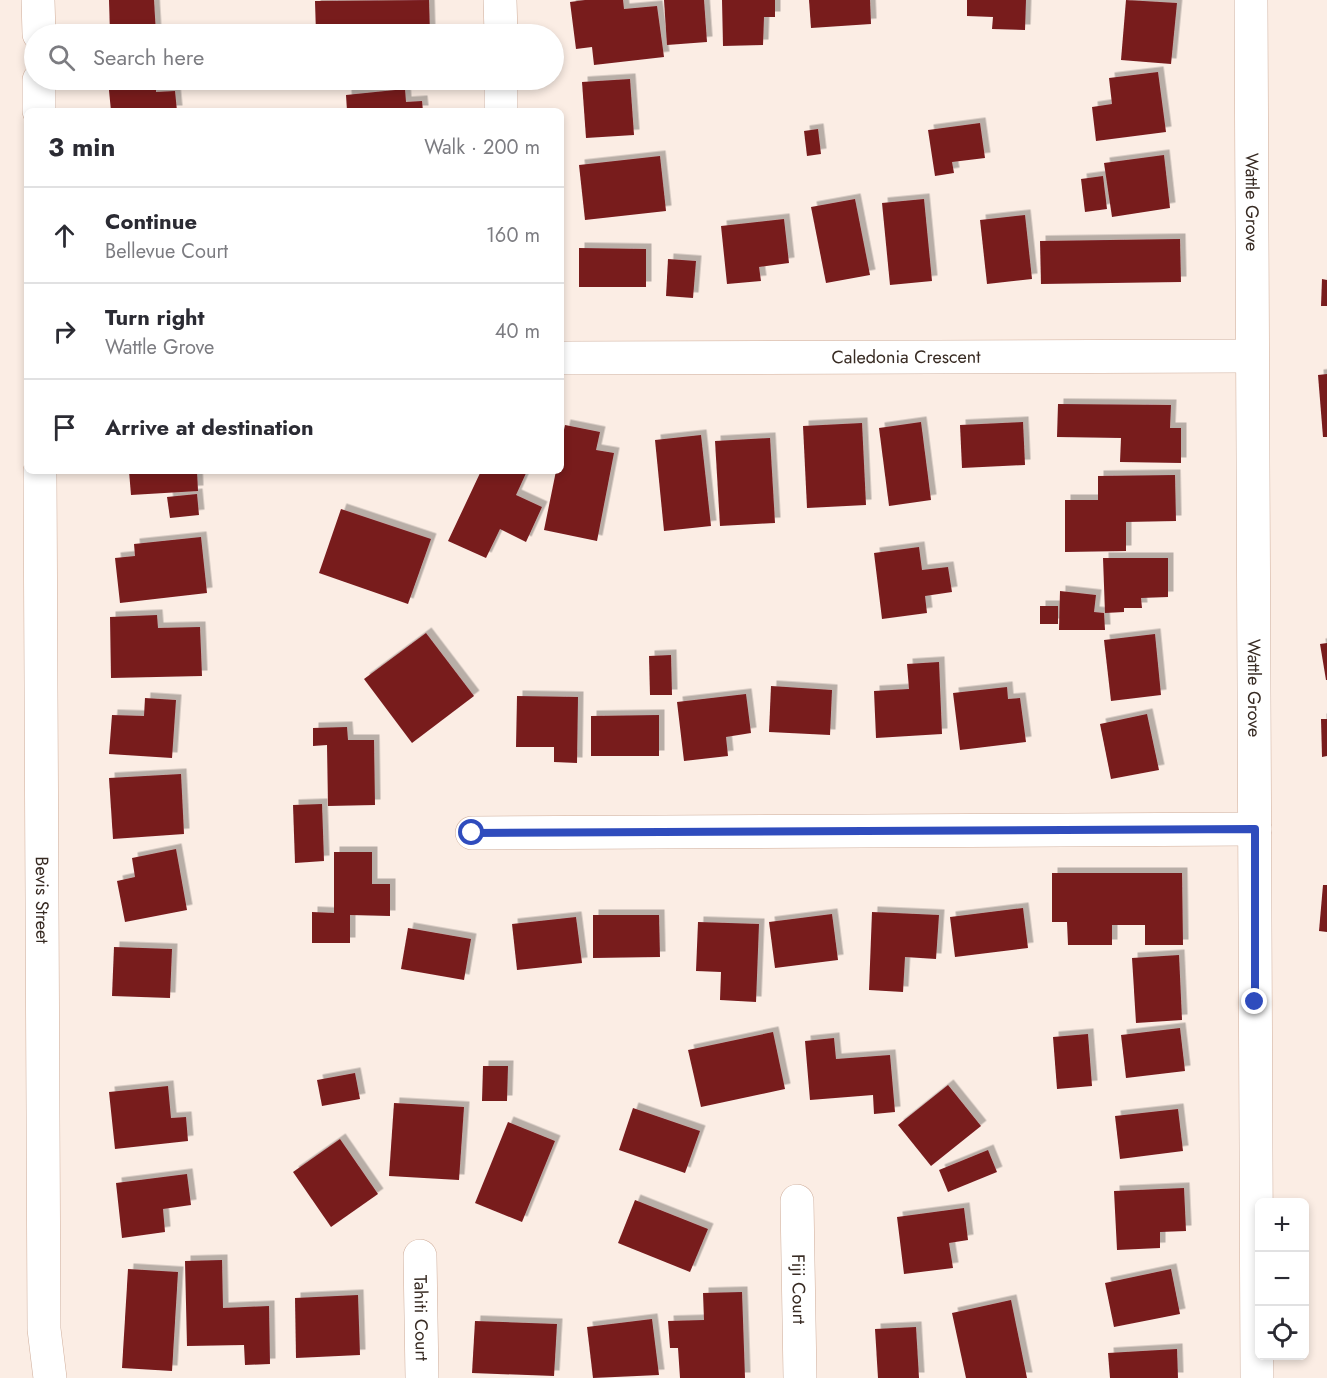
<!DOCTYPE html>
<meta charset="utf-8">
<style>
:root{--surface:#fff;--page:#f2f2f3;--text:#2b2b33;--muted:#7c7c81;--line:#e1e1e2}
body{margin:0;font-family:Jost,sans-serif;background:var(--page);color:var(--text)}
.controls{position:absolute;right:18px;bottom:18px;display:grid;overflow:hidden;border-radius:9px;box-shadow:0 3px 9px #0003}
.controls button{width:54px;height:54px;display:grid;place-items:center;padding:0;border:0;border-bottom:2px solid var(--line);background:var(--surface);color:var(--text);font:30px sans-serif}
.stop{position:absolute;width:18px;height:18px;margin:-14px;border:4px solid #2f4cbd;border-radius:50%;background:#fff}
.stop.end{background:#2f4cbd;border-color:#fff;box-shadow:0 2px 6px #0008}
.list{margin:0;padding:0;list-style:none}
h2{display:flex;justify-content:space-between;align-items:center;height:78px;margin:0;padding:0 24px;font-size:26px}
h2 small{font-size:20px;font-weight:400;color:var(--muted)}
.list li{display:grid;grid-template-columns:39px 1fr auto;gap:18px;align-items:center;box-sizing:border-box;height:96px;padding:0 24px;border-top:2px solid var(--line)}
.list b{display:block;font-size:22px;white-space:nowrap}
.list p{margin:0;font-size:20px;white-space:nowrap;color:var(--muted)}
.list em{font-size:20px;font-style:normal;color:var(--muted)}
.icon{flex:none;width:33px;height:33px;fill:none;stroke:currentColor;stroke-width:2;stroke-linecap:round;stroke-linejoin:round}
.map{position:relative;flex:none;width:1327px;height:1378px;overflow:hidden}
.search{position:absolute;background:var(--surface);box-shadow:0 3px 9px #0003;left:24px;top:24px;width:540px;height:66px;display:flex;align-items:center;gap:15px;box-sizing:border-box;padding:0 21px;border-radius:33px;color:var(--muted);font-size:22px}
.panel{position:absolute;background:var(--surface);box-shadow:0 3px 9px #0003;left:24px;top:108px;width:540px;height:366px;border-radius:9px}
.map>svg:first-child{display:block}
.building{fill:#781b1f;filter:url(#shadow)}
.lines{fill:none;stroke-linecap:round;stroke-linejoin:round}
.minor-casing{stroke:#cfad9a;stroke-width:34}
.minor{stroke:#fff;stroke-width:33}
.route{stroke:#2f4cbd;stroke-width:8}
.labels{text-anchor:middle;dominant-baseline:central;stroke-width:6;stroke-linejoin:round;paint-order:stroke}
.street-label{font-size:18px;fill:#382b23;stroke:#fff}
</style>
<div class="map">
<svg width="1327" height="1378" viewBox="0 0 1327 1378">
<defs>
<filter id="shadow"><feDropShadow dx="5.5" dy="-5.5" stdDeviation="0" flood-color="#0004"/></filter>
</defs>
<rect width="100%" height="100%" fill="#fbede4"/>
<g class="building">
<polygon points="109,0 154,0 156,34 110,34"/>
<polygon points="429,0 430,34 316,34 315,1"/>
<polygon points="585,0 623,0 624,9 657,6 664,57 594,65 592,47 576,49 570,2"/>
<polygon points="664,0 704,0 707,42 667,45"/>
<polygon points="722,0 775,0 775,17 764,17 763,45 723,46"/>
<polygon points="809,0 870,0 871,24 811,28"/>
<polygon points="967,0 1026,0 1025,30 992,29 993,17 967,16"/>
<polygon points="1126,0 1177,3 1171,64 1121,60"/>
<polygon points="1158,72 1166,132 1096,141 1092,107 1112,104 1109,78"/>
<polygon points="630,79 634,135 586,138 582,82"/>
<polygon points="108,80 156,80 156,92 175,91 177,111 111,111"/>
<polygon points="405,89 406,102 422,101 423,111 347,111 346,95"/>
<polygon points="980,123 985,158 952,162 954,173 935,176 928,130"/>
<polygon points="818,129 821,154 807,156 804,131"/>
<polygon points="1164,155 1170,208 1112,217 1104,163"/>
<polygon points="660,156 666,211 585,220 579,165"/>
<polygon points="1103,176 1107,209 1085,212 1081,179"/>
<polygon points="855,199 870,275 826,283 811,207"/>
<polygon points="924,199 932,281 890,285 882,203"/>
<polygon points="1025,215 1032,279 987,284 980,220"/>
<polygon points="784,219 789,263 759,267 761,281 727,284 721,226"/>
<polygon points="1180,239 1181,282 1041,284 1040,241"/>
<polygon points="579,248 646,249 646,287 579,287"/>
<polygon points="668,259 696,261 693,298 666,296"/>
<polygon points="1322,279 1327,280 1327,306 1321,306"/>
<polygon points="1327,374 1327,437 1323,437 1318,375"/>
<polygon points="1058,404 1171,405 1170,428 1181,428 1181,463 1120,462 1121,438 1057,437"/>
<polygon points="921,422 931,500 889,506 879,428"/>
<polygon points="1023,422 1025,465 962,468 960,425"/>
<polygon points="862,423 866,505 807,508 803,426"/>
<polygon points="565,425 600,432 596,450 614,453 597,541 544,530 556,471 561,471 561,444"/>
<polygon points="701,435 711,526 664,531 655,440"/>
<polygon points="770,438 775,523 720,526 715,441"/>
<polygon points="129,471 197,471 198,491 131,495"/>
<polygon points="481,471 527,471 516,495 542,507 526,542 500,529 486,558 448,541"/>
<polygon points="1175,475 1176,521 1126,522 1126,551 1065,552 1065,500 1098,500 1098,476"/>
<polygon points="197,494 199,515 170,518 167,497"/>
<polygon points="341,509 431,539 408,604 319,573"/>
<polygon points="201,537 207,593 120,603 115,558 135,556 134,544"/>
<polygon points="919,547 922,570 948,567 952,592 925,596 927,613 882,619 874,553"/>
<polygon points="1103,558 1168,558 1168,597 1141,598 1142,608 1124,608 1124,612 1105,613"/>
<polygon points="1060,591 1096,595 1094,612 1104,613 1105,630 1059,630"/>
<rect x="1040" y="606" width="18" height="18"/>
<polygon points="157,615 158,628 200,627 202,676 111,678 110,617"/>
<polygon points="426,633 474,696 412,743 364,679"/>
<polygon points="1155,634 1161,695 1111,701 1104,640"/>
<polygon points="1327,643 1327,680 1326,680 1320,644"/>
<polygon points="671,655 672,695 650,695 649,656"/>
<polygon points="939,662 942,734 876,738 874,691 909,689 907,664"/>
<polygon points="771,686 832,690 830,735 769,732"/>
<polygon points="1007,687 1008,699 1020,698 1026,742 960,750 953,693"/>
<polygon points="746,694 751,733 726,737 728,756 684,761 677,702"/>
<polygon points="517,696 578,697 577,763 554,762 554,747 516,747"/>
<polygon points="145,698 176,700 172,758 109,754 112,715 144,716"/>
<polygon points="1147,714 1159,770 1111,779 1100,724"/>
<polygon points="659,715 659,756 591,756 591,716"/>
<polygon points="1321,719 1327,719 1327,756 1322,757"/>
<polygon points="347,727 348,740 374,740 375,805 328,806 327,745 313,746 313,728"/>
<polygon points="181,774 184,834 113,839 109,778"/>
<polygon points="322,804 324,861 295,863 293,805"/>
<polygon points="176,849 187,910 125,922 117,881 135,877 132,858"/>
<polygon points="334,852 372,852 372,884 390,884 390,916 350,915 350,943 312,943 312,912 334,913"/>
<polygon points="1052,873 1182,873 1183,945 1145,945 1145,925 1112,925 1112,945 1068,945 1067,922 1052,922"/>
<polygon points="1323,885 1327,885 1327,932 1319,931"/>
<polygon points="1023,908 1028,948 955,957 950,917"/>
<polygon points="872,912 939,915 936,959 905,957 903,992 869,990"/>
<polygon points="832,914 838,960 775,968 769,922"/>
<polygon points="593,915 659,915 660,957 593,958"/>
<polygon points="576,917 582,963 517,970 512,924"/>
<polygon points="698,922 759,924 756,1002 720,1000 721,972 696,971"/>
<polygon points="408,928 471,939 464,980 401,969"/>
<polygon points="114,947 172,949 170,998 112,996"/>
<polygon points="1179,955 1182,1020 1136,1023 1132,958"/>
<polygon points="1180,1028 1185,1071 1126,1078 1121,1035"/>
<polygon points="773,1032 785,1089 701,1107 688,1050"/>
<polygon points="1088,1034 1092,1086 1057,1089 1053,1037"/>
<polygon points="834,1038 836,1059 890,1055 895,1112 874,1114 873,1095 810,1100 805,1041"/>
<polygon points="483,1066 508,1066 507,1101 482,1101"/>
<polygon points="355,1073 360,1099 322,1106 317,1080"/>
<polygon points="948,1085 981,1126 931,1166 898,1125"/>
<polygon points="168,1086 171,1118 186,1117 188,1141 115,1149 109,1092"/>
<polygon points="394,1103 464,1107 459,1180 389,1176"/>
<polygon points="633,1108 700,1131 685,1173 619,1150"/>
<polygon points="1178,1109 1183,1151 1120,1159 1115,1116"/>
<polygon points="508,1122 555,1141 522,1222 475,1203"/>
<polygon points="340,1139 378,1194 331,1227 293,1172"/>
<polygon points="988,1150 997,1172 948,1192 939,1170"/>
<polygon points="187,1174 191,1205 163,1209 165,1232 122,1238 116,1183"/>
<polygon points="1184,1188 1186,1231 1160,1232 1160,1248 1117,1250 1114,1191"/>
<polygon points="635,1200 708,1229 690,1272 618,1243"/>
<polygon points="964,1208 968,1240 949,1243 953,1268 904,1274 897,1217"/>
<polygon points="222,1260 223,1308 269,1306 270,1364 245,1365 244,1345 187,1346 185,1261"/>
<polygon points="128,1269 178,1272 172,1371 122,1368"/>
<polygon points="1171,1269 1180,1314 1114,1327 1105,1283"/>
<polygon points="742,1292 745,1378 680,1378 678,1348 670,1348 668,1321 704,1320 703,1293"/>
<polygon points="358,1295 360,1355 296,1358 295,1298"/>
<polygon points="1011,1300 1027,1378 966,1378 952,1313"/>
<polygon points="652,1319 659,1375 593,1378 587,1327"/>
<polygon points="475,1321 557,1324 554,1376 472,1373"/>
<polygon points="916,1327 919,1378 878,1378 875,1329"/>
<polygon points="1177,1349 1178,1378 1110,1378 1108,1353"/>
</g>
<g class="lines">
<defs>
<g id="minor">
<polyline points="38,0 39,34"/>
<polyline points="500,0 501,34"/>
<path id="s1" d="M1251,0L1257,1378"/>
<polyline points="39,80 39,111"/>
<polyline points="501,80 501,111"/>
<path id="s2" d="M561,358L1252,356"/>
<path id="s3" d="M40,471L44,1329L50,1378"/>
<polyline points="472,833 1255,829"/>
<path id="s4" d="M797,1201L800,1378"/>
<path id="s5" d="M420,1256L422,1378"/>
</g>
</defs>
<use href="#minor" class="minor-casing"/>
<use href="#minor" class="minor"/>
</g>
<g class="lines">
<polyline class="route" points="472,833 1255,829 1255,1002"/>
</g>
<g class="labels">
<g class="street-label">
<text stroke="none"><textPath href="#s1" startOffset="202">Wattle Grove</textPath></text>
<text stroke="none"><textPath href="#s2" startOffset="345">Caledonia Crescent</textPath></text>
<text stroke="none"><textPath href="#s1" startOffset="688">Wattle Grove</textPath></text>
<text stroke="none"><textPath href="#s3" startOffset="429">Bevis Street</textPath></text>
<text stroke="none"><textPath href="#s4" startOffset="88">Fiji Court</textPath></text>
<text stroke="none"><textPath href="#s5" startOffset="62">Tahiti Court</textPath></text>
</g>
</g>
</svg>
<div class="controls">
<button>+</button>
<button>−</button>
<button><svg class="icon" aria-label="locate" viewBox="0 0 24 24"><circle cx="12" cy="12" r="6"/><path d="M12 2v4M12 18v4M2 12h4M18 12h4"/></svg></button>
</div>
<div class="stop" style="left:472px;top:833px"></div>
<div class="stop end" style="left:1255px;top:1002px"></div>
<div class="search"><svg class="icon" aria-label="search" viewBox="0 0 24 24"><circle cx="10" cy="10" r="6"/><path d="M15 15l6 6"/></svg>Search here</div>
<section class="panel">
<h2>3 min<small>Walk · 200 m</small></h2>
<ul class="list">
<li><svg class="icon" aria-label="ahead" viewBox="0 0 24 24"><path d="M12 20V5M6 11l6-6 6 6"/></svg><div><b>Continue</b><p>Bellevue Court</p></div><em>160 m</em></li>
<li><svg class="icon" aria-label="right" viewBox="0 0 24 24"><path d="M7 20v-9h11M14 6l5 5-5 5"/></svg><div><b>Turn right</b><p>Wattle Grove</p></div><em>40 m</em></li>
<li><svg class="icon" aria-label="arrive" viewBox="0 0 24 24"><path d="M6 21V4h12l-3 4 3 4H6"/></svg><div><b>Arrive at destination</b></div></li>
</ul>
</section>
</div>
